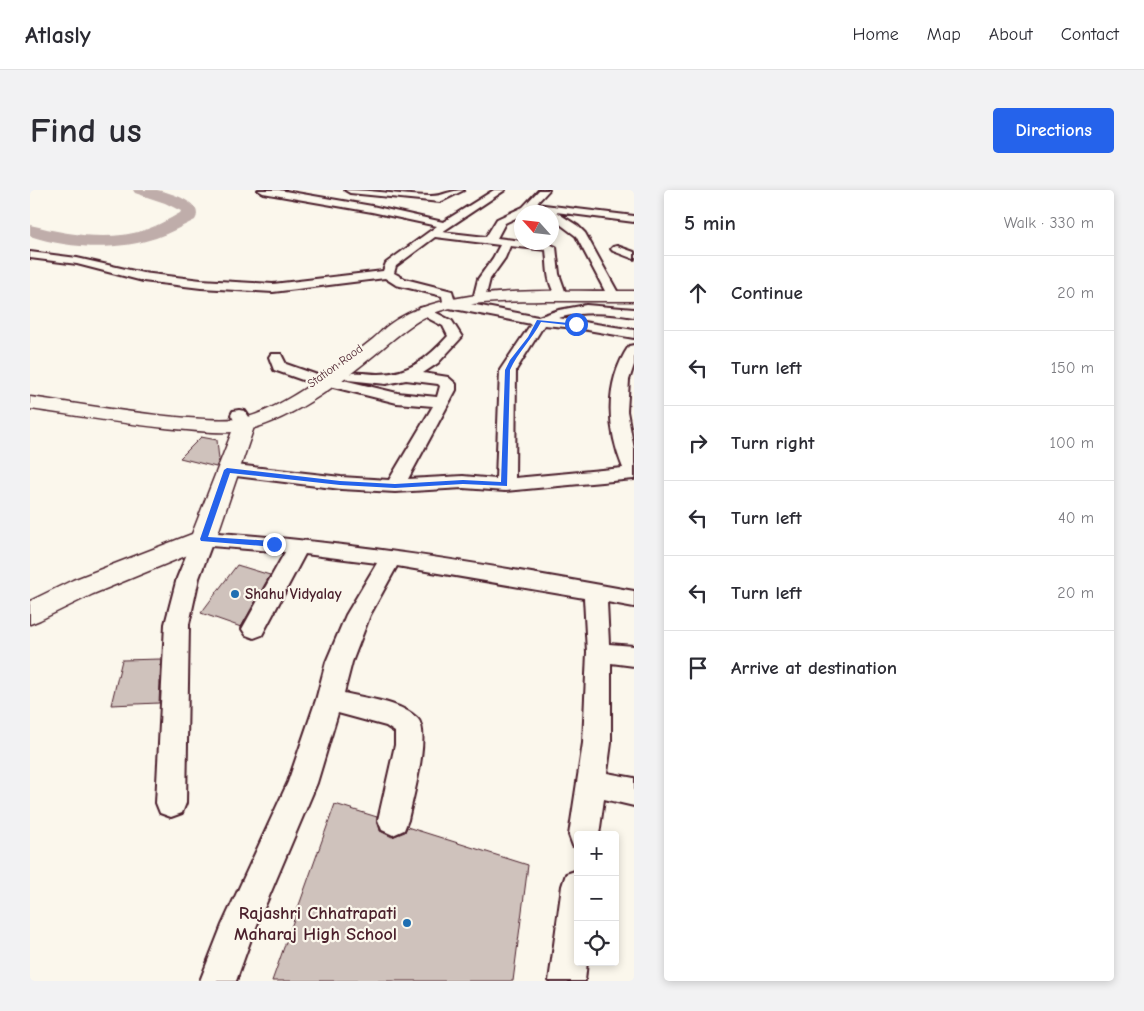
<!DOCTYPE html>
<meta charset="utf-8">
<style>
:root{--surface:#fff;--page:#f2f2f3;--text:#2b2b33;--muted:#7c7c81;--line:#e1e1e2;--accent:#2563eb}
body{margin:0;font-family:"Comic Neue",sans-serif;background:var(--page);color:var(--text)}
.controls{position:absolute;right:15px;bottom:15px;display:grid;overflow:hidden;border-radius:5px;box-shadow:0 2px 8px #0003}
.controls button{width:45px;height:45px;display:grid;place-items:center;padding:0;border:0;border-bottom:1px solid var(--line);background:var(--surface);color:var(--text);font:25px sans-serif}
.compass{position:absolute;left:484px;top:15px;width:45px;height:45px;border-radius:50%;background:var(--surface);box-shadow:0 2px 8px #0003;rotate:297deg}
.stop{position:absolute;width:15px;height:15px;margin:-11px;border:4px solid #2563eb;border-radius:50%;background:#fff}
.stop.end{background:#2563eb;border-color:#fff;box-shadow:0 1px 5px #0008}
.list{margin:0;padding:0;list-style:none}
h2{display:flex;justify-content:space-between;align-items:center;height:65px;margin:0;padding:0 20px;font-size:21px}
h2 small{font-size:16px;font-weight:400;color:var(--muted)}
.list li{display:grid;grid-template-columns:32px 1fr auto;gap:15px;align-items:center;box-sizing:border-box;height:75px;padding:0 20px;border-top:1px solid var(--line)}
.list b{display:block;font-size:19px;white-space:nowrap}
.list em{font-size:16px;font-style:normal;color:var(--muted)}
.icon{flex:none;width:28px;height:28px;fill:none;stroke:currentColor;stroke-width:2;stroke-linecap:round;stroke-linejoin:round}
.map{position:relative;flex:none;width:604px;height:791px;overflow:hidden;border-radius:5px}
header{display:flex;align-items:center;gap:30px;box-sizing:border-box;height:70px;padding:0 25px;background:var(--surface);border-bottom:1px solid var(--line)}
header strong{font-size:24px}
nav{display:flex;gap:28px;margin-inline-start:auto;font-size:18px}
.intro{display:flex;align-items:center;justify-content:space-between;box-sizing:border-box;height:120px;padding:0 30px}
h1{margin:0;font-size:35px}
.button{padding:12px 22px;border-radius:5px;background:var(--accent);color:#fff;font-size:18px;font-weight:700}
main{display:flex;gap:30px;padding:0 30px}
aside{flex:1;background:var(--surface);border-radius:5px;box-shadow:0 2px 8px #0003}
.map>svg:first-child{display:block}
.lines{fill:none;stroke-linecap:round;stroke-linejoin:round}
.river{fill:#bfadaa;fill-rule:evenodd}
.building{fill:#cfc2bc;stroke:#4a1f2b}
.street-casing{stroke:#4a1f2b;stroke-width:4}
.secondary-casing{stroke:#4a1f2b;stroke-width:3}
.highway-casing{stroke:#4a1f2b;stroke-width:3}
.street{fill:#fbf7ec;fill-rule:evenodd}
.secondary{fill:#fbf7ec;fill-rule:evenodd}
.highway{fill:#fbf7ec;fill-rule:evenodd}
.route{fill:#2563eb}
.poi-dot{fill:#1f6fb2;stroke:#fbf7ec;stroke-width:2}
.labels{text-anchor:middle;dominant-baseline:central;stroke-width:4.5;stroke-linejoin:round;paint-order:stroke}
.far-street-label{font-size:12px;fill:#4a1f2b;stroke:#fbf7ec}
.poi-label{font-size:15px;font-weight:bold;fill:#4a1f2b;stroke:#fbf7ec;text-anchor:start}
.near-poi-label{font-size:18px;font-weight:bold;fill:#4a1f2b;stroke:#fbf7ec;text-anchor:end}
</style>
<header>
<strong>Atlasly</strong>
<nav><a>Home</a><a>Map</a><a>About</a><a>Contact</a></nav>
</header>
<div class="intro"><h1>Find us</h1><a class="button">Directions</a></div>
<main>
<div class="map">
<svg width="604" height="791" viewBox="0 0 604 791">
<rect width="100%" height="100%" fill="#fbf7ec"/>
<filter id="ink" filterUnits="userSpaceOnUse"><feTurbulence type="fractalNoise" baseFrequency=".02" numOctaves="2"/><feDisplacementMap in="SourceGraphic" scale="10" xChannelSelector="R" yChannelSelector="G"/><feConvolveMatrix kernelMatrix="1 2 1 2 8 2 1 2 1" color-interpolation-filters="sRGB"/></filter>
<g filter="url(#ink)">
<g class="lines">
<path class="river" d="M103,0C111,0 120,0 127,0C139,2 176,13 165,30C152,36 140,43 126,48C86,61 40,59 0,46V35C37,44 77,52 115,40C127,36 139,29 150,23L151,21L135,13L105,3Z"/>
</g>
<g class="building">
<polygon points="171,247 187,250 189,270 186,277 150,268"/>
<polygon points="207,375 240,385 211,437 171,423"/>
<polygon points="131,469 129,513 81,515 92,470"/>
<polygon points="305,614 347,627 350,641 362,647 375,642 377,637 498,675 483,791 242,791"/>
</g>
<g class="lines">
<defs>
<g id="street">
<path d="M228,0H249L342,16L413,32L464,0H475L412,42L456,47L467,29L493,17L509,0H519L506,14L604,26V32L526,22L548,36L555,43L587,101L581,105L575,101L546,46L522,28V22H518L520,21L501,19L497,22H492V25L475,33L467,48L492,51V52L519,54L526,57L529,84L535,101L533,104H525C516,90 518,75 516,60L480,56L475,68L460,89L456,105L450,109L444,105L448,89L463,68L470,55L405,47L366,76L364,83L375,89L422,101L425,111L508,127L529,120L556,115L604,119V127C578,123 554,121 528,128L604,140V148L546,138L514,135L486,180L485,288L593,278C577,239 574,193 599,156L604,155V175L599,190L597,221L604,259V289L475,301L433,298L365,302L311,299L190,284L188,280L190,276L197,274L311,287L359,290L403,216L367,213L291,194L281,193L244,180L239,167L241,164H251L256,174L293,187L297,186L367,203L407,207L410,196L408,194L376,190L356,194L318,190L315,187L318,184C327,181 338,184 349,184C379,184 398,168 418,146L413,136L390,124L388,121L390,118L395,117L422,131L432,147L408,173L393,183L418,187L426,194V200L378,289L433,286L466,289L470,180L501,134L414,117L412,106L366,95L355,88L243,102L171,98L113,91L47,74L0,68V62L47,68L113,83L171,90L243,94L353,81L356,73L407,36L342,22L233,3Z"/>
<path d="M315,0C344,0 371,5 399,6C412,7 419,0 434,0L410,12L320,3Z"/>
<polygon points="587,56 604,62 604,69 583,61 581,59 583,57"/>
<polygon points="209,220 215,221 224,234 221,238 209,238 201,225 203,221"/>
<path d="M173,342C318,351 461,375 604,401V417L577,412L579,454L604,456V476L581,473V553L577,583L604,588V616L574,609L569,645H548V658L543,656L539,645L553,553L557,462L554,408L367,376L340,425L322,472L314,503C337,509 369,511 387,528C402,541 382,611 378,630L374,640L363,645L352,640L348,630L365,555V542L356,536L308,523L287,593L221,749L206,791H170L192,735L258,592L286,510L296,472L316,425L347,373L275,364L232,445L224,448L216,445L212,439L255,362L181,356L169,388L159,434L156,613L152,623L141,627L130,623L126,613L135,434L147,388L163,349L166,344Z"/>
<polygon points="548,680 548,772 557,772 555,791 519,791 532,696 536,684"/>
</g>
<polygon id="secondary" points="215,228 222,230 225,234 186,349 182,355 63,404 10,430 0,434 0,411 43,390 162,344 205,234 208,230"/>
<path id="highway" d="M604,101V111C574,111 544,111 513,111C477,112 436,110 401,124C383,132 370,144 355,156C318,187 265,229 217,240C198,244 177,242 157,240C105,236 52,226 0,219V207C52,214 105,224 158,228C176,229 196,231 214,228C251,220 313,173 343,149C349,144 354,138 360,134C417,92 535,102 604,101Z"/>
</defs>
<use href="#street" class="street-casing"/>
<use href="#secondary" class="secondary-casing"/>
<use href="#highway" class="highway-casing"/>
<use href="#street" class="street"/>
<use href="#secondary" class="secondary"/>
<use href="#highway" class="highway"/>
</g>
</g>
<path class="route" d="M507,130L549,134L546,136L511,132C502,149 488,162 480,180L477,296L433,294L365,298L310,295L200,283L178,347L244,351L248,354L244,357L171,351L170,349L194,280L197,278L310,291L365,294L433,290L471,292L475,180L480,170L498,147Z"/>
<g class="poi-dot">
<circle cx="205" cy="404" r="5"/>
<circle cx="377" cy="733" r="5"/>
</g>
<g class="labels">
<g class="far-street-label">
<text transform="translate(305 176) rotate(-36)">Station Raod</text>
</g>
<g class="poi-label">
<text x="215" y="404">Shahu Vidyalay</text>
</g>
<g class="near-poi-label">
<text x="367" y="723">Rajashri Chhatrapati<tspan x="367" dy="21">Maharaj High School</tspan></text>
</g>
</g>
</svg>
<div class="controls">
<button>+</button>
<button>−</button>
<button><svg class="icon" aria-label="locate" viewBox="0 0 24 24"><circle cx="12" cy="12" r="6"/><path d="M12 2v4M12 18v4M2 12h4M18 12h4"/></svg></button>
</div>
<svg class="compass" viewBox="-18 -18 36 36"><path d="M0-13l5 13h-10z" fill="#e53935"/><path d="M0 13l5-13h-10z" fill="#7c7c81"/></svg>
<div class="stop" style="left:546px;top:134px"></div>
<div class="stop end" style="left:244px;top:354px"></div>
</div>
<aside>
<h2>5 min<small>Walk · 330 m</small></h2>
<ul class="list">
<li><svg class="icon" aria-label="ahead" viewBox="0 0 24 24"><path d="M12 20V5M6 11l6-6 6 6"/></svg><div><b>Continue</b></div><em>20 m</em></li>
<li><svg class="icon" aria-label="left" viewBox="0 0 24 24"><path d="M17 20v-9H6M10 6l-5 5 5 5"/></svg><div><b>Turn left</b></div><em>150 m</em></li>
<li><svg class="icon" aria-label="right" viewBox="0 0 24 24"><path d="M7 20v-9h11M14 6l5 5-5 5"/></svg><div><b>Turn right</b></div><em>100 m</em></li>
<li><svg class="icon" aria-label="left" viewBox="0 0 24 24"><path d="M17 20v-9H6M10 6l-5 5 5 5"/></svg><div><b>Turn left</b></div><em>40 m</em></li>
<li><svg class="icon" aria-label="left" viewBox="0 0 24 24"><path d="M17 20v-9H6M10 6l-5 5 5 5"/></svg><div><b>Turn left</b></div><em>20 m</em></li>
<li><svg class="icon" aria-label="arrive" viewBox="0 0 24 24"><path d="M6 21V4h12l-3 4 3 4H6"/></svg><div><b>Arrive at destination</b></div></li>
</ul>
</aside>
</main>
